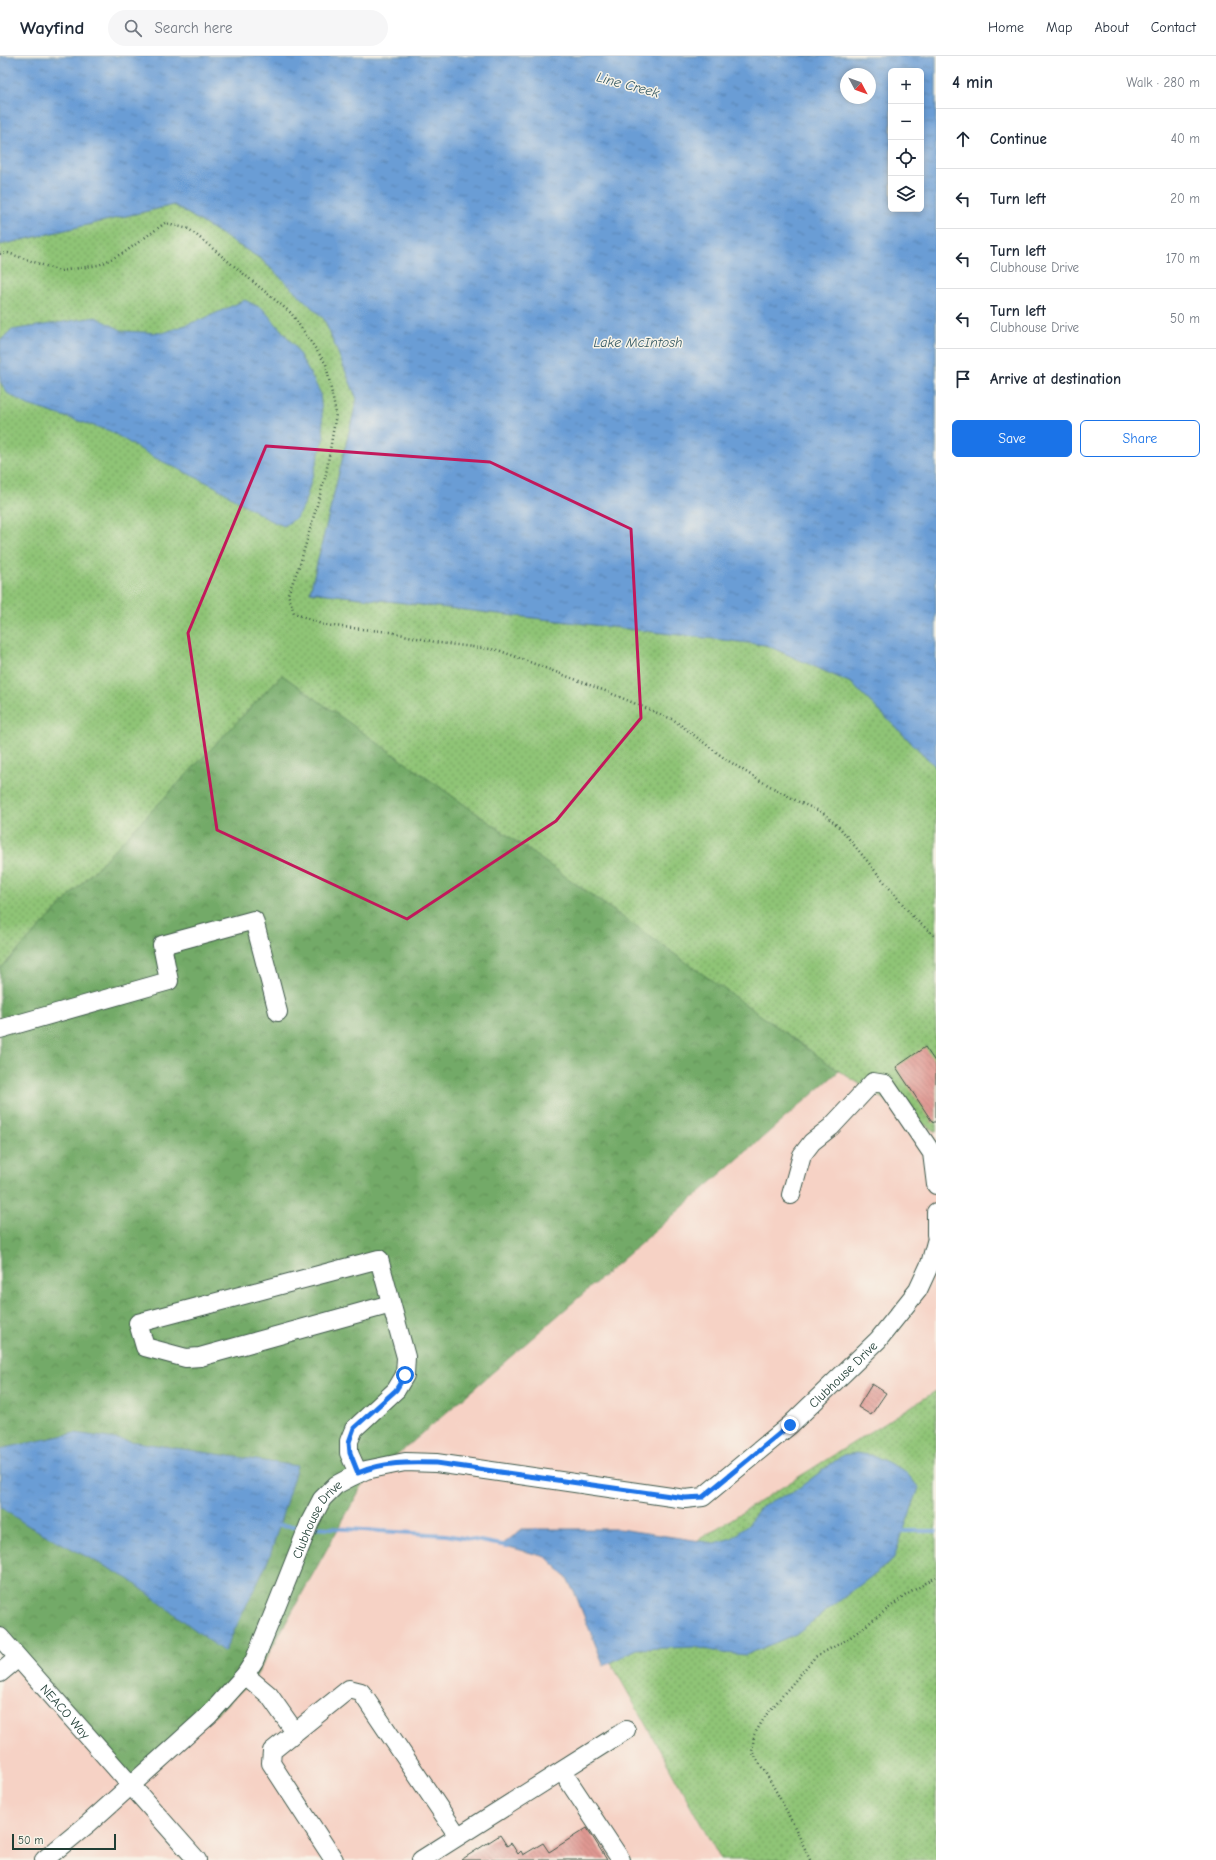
<!DOCTYPE html>
<meta charset="utf-8">
<style>
:root{--surface:#fff;--page:#f6f6f7;--text:#1f2937;--muted:#747a83;--line:#e0e1e3;--accent:#1a73e8}
body{margin:0;font-family:"Comic Neue",sans-serif;background:var(--page);color:var(--text)}
.controls{position:absolute;right:12px;top:12px;display:grid;overflow:hidden;border-radius:6px;box-shadow:0 2px 6px #0003}
.controls button{width:36px;height:36px;display:grid;place-items:center;padding:0;border:0;border-bottom:1px solid var(--line);background:var(--surface);color:var(--text);font:20px sans-serif}
.compass{position:absolute;left:840px;top:12px;width:36px;height:36px;border-radius:50%;background:var(--surface);box-shadow:0 2px 6px #0003;rotate:131deg}
.scale{position:absolute;left:12px;bottom:10px;width:104px;box-sizing:border-box;padding-left:4px;border:2px solid #1f3d34;border-top:0;font-size:11px;line-height:14px;white-space:nowrap;color:#1f3d34;-webkit-text-stroke:3px #f7f3e8;paint-order:stroke}
.stop{position:absolute;width:12px;height:12px;margin:-9px;border:3px solid #1a73e8;border-radius:50%;background:#fff}
.stop.end{background:#1a73e8;border-color:#fff;box-shadow:0 1px 4px #0008}
.list{margin:0;padding:0;list-style:none}
h2{display:flex;justify-content:space-between;align-items:center;height:52px;margin:0;padding:0 16px;font-size:17px}
h2 small{font-size:13px;font-weight:400;color:var(--muted)}
.list li{display:grid;grid-template-columns:26px 1fr auto;gap:12px;align-items:center;box-sizing:border-box;height:60px;padding:0 16px;border-top:1px solid var(--line)}
.list b{display:block;font-size:15px;white-space:nowrap}
.list p{margin:0;font-size:13px;white-space:nowrap;color:var(--muted)}
.list em{font-size:13px;font-style:normal;color:var(--muted)}
.actions{display:flex;gap:8px;padding:12px 16px}
.actions a{flex:1;padding:9px 0;border:1px solid var(--accent);border-radius:6px;text-align:center;font-size:14px;color:var(--accent)}
.actions .main{background:var(--accent);color:#fff}
.icon{flex:none;width:22px;height:22px;fill:none;stroke:currentColor;stroke-width:2;stroke-linecap:round;stroke-linejoin:round}
.map{position:relative;flex:none;width:936px;height:1804px;overflow:hidden}
header{display:flex;align-items:center;gap:24px;box-sizing:border-box;height:56px;padding:0 20px;background:var(--surface);border-bottom:1px solid var(--line)}
header strong{font-size:19px}
nav{display:flex;gap:22px;margin-inline-start:auto;font-size:14px}
.search{width:280px;height:36px;background:var(--page);display:flex;align-items:center;gap:10px;box-sizing:border-box;padding:0 14px;border-radius:22px;color:var(--muted);font-size:15px}
main{display:flex}
aside{flex:1;background:var(--surface)}
.map>svg:first-child{display:block}
.built{fill:#f6d2c5}
.grass{fill:url(#grass-dots);stroke:#578055}
.forest{fill:url(#forest-crowns);stroke:#49744e}
.water{fill:url(#water-ripples);stroke:#446d84;fill-rule:evenodd}
.lines{fill:none;stroke-linecap:round;stroke-linejoin:round}
.stream{stroke:#6a9dd5;stroke-width:4}
.building{fill:url(#building-back-hatch)}
.minor-casing{stroke:#3d5649;stroke-width:20}
.path{stroke:#3d5649;stroke-width:2.5;stroke-dasharray:1 3;stroke-linecap:butt}
.minor{stroke:#fff;stroke-width:18}
.route{stroke:#1a73e8;stroke-width:5}
.marked{fill:none;stroke:#c2185b;stroke-width:3;stroke-linejoin:round}
.labels{text-anchor:middle;dominant-baseline:central;stroke-width:3;stroke-linejoin:round;paint-order:stroke}
.street-label{font-size:13px;fill:#1f3d34;stroke:#f7f3e8}
.water-label{font-size:14px;font-style:italic;fill:#365a64;stroke:#f7f3e8}
</style>
<header>
<strong>Wayfind</strong>
<div class="search"><svg class="icon" aria-label="search" viewBox="0 0 24 24"><circle cx="10" cy="10" r="6"/><path d="M15 15l6 6"/></svg>Search here</div>
<nav><a>Home</a><a>Map</a><a>About</a><a>Contact</a></nav>
</header>
<main>
<div class="map">
<svg width="936" height="1804" viewBox="0 0 936 1804">
<defs>
<pattern id="grass-dots" width="8" height="8" patternUnits="userSpaceOnUse"><rect width="8" height="8" fill="#8fc476"/><path d="M2 2h.1M6 6h.1" fill="none" stroke="#74a062" stroke-width="1.8" stroke-linecap="round"/></pattern>
<pattern id="forest-crowns" width="20" height="18" patternUnits="userSpaceOnUse"><rect width="20" height="18" fill="#73aa67"/><path d="M2 6a3 3 0 1 1 6 0M12 15a3 3 0 1 1 6 0" fill="none" stroke="#5e8c56"/></pattern>
<pattern id="water-ripples" width="26" height="14" patternUnits="userSpaceOnUse"><rect width="26" height="14" fill="#6a9dd5"/><path d="M2 4q2-2 4 0t4 0M15 11q2-2 4 0t4 0" fill="none" stroke="#5781ae"/></pattern>
<pattern id="building-back-hatch" width="6" height="6" patternUnits="userSpaceOnUse"><rect width="6" height="6" fill="#e09892"/><path d="M-1 5l2 2M0 0l6 6M5-1l2 2" fill="none" stroke="#b57d78"/></pattern>
</defs>
<rect width="100%" height="100%" fill="#f7f3e8"/>
<filter id="ink" filterUnits="userSpaceOnUse"><feTurbulence type="fractalNoise" baseFrequency=".025" numOctaves="2"/><feDisplacementMap in="SourceGraphic" scale="8" xChannelSelector="R" yChannelSelector="G"/><feConvolveMatrix kernelMatrix="1 2 1 2 8 2 1 2 1" color-interpolation-filters="sRGB"/></filter>
<filter id="wash" filterUnits="userSpaceOnUse"><feTurbulence type="fractalNoise" baseFrequency=".012" numOctaves="4" result="noise"/><feDisplacementMap in="SourceGraphic" scale="16" xChannelSelector="R" yChannelSelector="G"/><feGaussianBlur stdDeviation="0.9" result="paint"/><feColorMatrix in="noise" values="0 0 0 0 0 0 0 0 0 0 0 0 0 0 0 0 0 1.4 0 .05"/><feComposite in="paint" operator="in"/></filter>
<g filter="url(#wash)">
<rect width="100%" height="100%" fill="#eae3c3"/>
<polygon class="built" points="839,1015 936,1076 936,1335 583,1556 721,1804 0,1804 0,1595 138,1729 255,1622 362,1430"/>
<g class="grass">
<polygon points="174,149 261,203 324,263 357,343 310,536 766,589 851,627 936,711 936,1076 839,1015 282,619 0,913 0,189"/>
<polygon points="936,1335 936,1804 721,1804 583,1556"/>
</g>
<polygon class="forest" points="282,619 839,1015 362,1430 255,1622 138,1730 0,1595 0,913"/>
<g class="water">
<path d="M0,0H936V711L851,627L766,589L310,536L357,343L324,263L261,203L174,149L0,189ZM891,15H921V153H891ZM846,18H870V42H846Z"/>
<polygon points="245,244 263,253 295,290 320,336 324,381 304,449 296,462 284,470 269,464 214,430 153,401 110,375 28,349 7,337 0,325 0,285 11,274 96,261 123,275 163,277 205,262"/>
<polygon points="75,1377 297,1410 270,1500 224,1596 129,1523 27,1469 0,1451 0,1393"/>
<polygon points="856,1397 875,1400 905,1415 919,1432 893,1504 796,1578 746,1599 723,1597 695,1591 637,1593 604,1610 576,1540 566,1520 546,1501 502,1489 522,1473 619,1473 714,1487 732,1482 748,1469 759,1453 773,1444 792,1437 843,1399"/>
</g>
<g class="lines">
<g class="stream">
<polyline points="279,1469 303,1471"/>
<polyline points="314,1471 446,1479 508,1490"/>
<polyline points="900,1475 936,1475"/>
</g>
</g>
<g id="blocks">
<g class="building">
<polygon points="925,991 936,1007 936,1065 933,1067 896,1011"/>
<polygon points="872,1328 886,1337 871,1359 858,1351"/>
<polygon points="587,1772 607,1804 461,1804 500,1779 507,1790 511,1787 518,1798 521,1795 523,1799 543,1787 549,1796"/>
</g>
</g>
</g>
<g filter="url(#ink)">
<use href="#blocks" fill-opacity="0" stroke="#3d5649" stroke-width="1"/>
<g class="lines">
<defs>
<g id="minor">
<polyline points="0,973 169,925 162,889 254,864 278,956"/>
<polyline points="791,1139 802,1099 812,1086 831,1071 873,1026 885,1028 932,1097 936,1129"/>
<polyline points="936,1156 936,1179"/>
<polyline points="358,1417 349,1397 349,1385 354,1373 396,1334 405,1319 406,1301 379,1203 138,1267 145,1291 186,1302 200,1301 391,1248"/>
<path id="s1" d="M0,1581L197,1804"/>
<polyline points="0,1617 18,1602"/>
<polyline points="245,1619 269,1639 295,1676"/>
<polyline points="562,1715 621,1804"/>
<path id="s2" d="M44,1804L89,1767L209,1659L245,1619L254,1605L277,1549L310,1466L322,1443L336,1429L351,1421L366,1414L405,1406L436,1407L685,1443L703,1441L790,1369L878,1284L918,1234L930,1208L936,1186"/>
<polyline points="334,1804 271,1707 272,1695 349,1633 361,1636 458,1780"/>
<polyline points="421,1804 626,1674"/>
</g>
</defs>
<use href="#minor" class="minor-casing"/>
<g class="path">
<polyline points="0,198 8,197 60,215 99,209 125,196 165,167 189,173 291,257 326,308 336,358 326,418 300,508 288,538 294,557 324,569 390,576 440,587 498,594 603,634 674,664 724,702 757,723 799,746 822,756 840,772 914,862 936,881"/>
<path d="M810,1804C793,1766 775,1730 752,1696L754,1679L766,1659L815,1601L848,1583L906,1539L936,1521"/>
</g>
<use href="#minor" class="minor"/>
</g>
</g>
<g class="lines" filter="url(#ink)">
<path class="route" d="M405,1319L396,1334L354,1372L349,1386L350,1397L358,1417C382,1406 409,1406 436,1407L685,1442L703,1441L790,1369"/>
</g>
<path class="marked" d="M266,390L490,406L631,473L641,662L556,765L407,863L217,774L188,577Z"/>
<g class="labels">
<g class="street-label">
<text stroke="none"><textPath href="#s2" startOffset="1046">Clubhouse Drive</textPath></text>
<text stroke="none"><textPath href="#s2" startOffset="446">Clubhouse Drive</textPath></text>
<text stroke="none"><textPath href="#s1" startOffset="99">NEACO Way</textPath></text>
</g>
<g class="water-label">
<text transform="translate(628 29) rotate(15)">Line Creek</text>
<text x="638" y="286">Lake McIntosh</text>
</g>
</g>
</svg>
<div class="controls">
<button>+</button>
<button>−</button>
<button><svg class="icon" aria-label="locate" viewBox="0 0 24 24"><circle cx="12" cy="12" r="6"/><path d="M12 2v4M12 18v4M2 12h4M18 12h4"/></svg></button>
<button><svg class="icon" aria-label="layers" viewBox="0 0 24 24"><path d="M12 4l9 5-9 5-9-5zM3 14l9 5 9-5"/></svg></button>
</div>
<svg class="compass" viewBox="-18 -18 36 36"><path d="M0-13l5 13h-10z" fill="#e53935"/><path d="M0 13l5-13h-10z" fill="#747a83"/></svg>
<div class="scale">50 m</div>
<div class="stop" style="left:405px;top:1319px"></div>
<div class="stop end" style="left:790px;top:1369px"></div>
</div>
<aside>
<h2>4 min<small>Walk · 280 m</small></h2>
<ul class="list">
<li><svg class="icon" aria-label="ahead" viewBox="0 0 24 24"><path d="M12 20V5M6 11l6-6 6 6"/></svg><div><b>Continue</b></div><em>40 m</em></li>
<li><svg class="icon" aria-label="left" viewBox="0 0 24 24"><path d="M17 20v-9H6M10 6l-5 5 5 5"/></svg><div><b>Turn left</b></div><em>20 m</em></li>
<li><svg class="icon" aria-label="left" viewBox="0 0 24 24"><path d="M17 20v-9H6M10 6l-5 5 5 5"/></svg><div><b>Turn left</b><p>Clubhouse Drive</p></div><em>170 m</em></li>
<li><svg class="icon" aria-label="left" viewBox="0 0 24 24"><path d="M17 20v-9H6M10 6l-5 5 5 5"/></svg><div><b>Turn left</b><p>Clubhouse Drive</p></div><em>50 m</em></li>
<li><svg class="icon" aria-label="arrive" viewBox="0 0 24 24"><path d="M6 21V4h12l-3 4 3 4H6"/></svg><div><b>Arrive at destination</b></div></li>
</ul>
<div class="actions"><a class="main">Save</a><a>Share</a></div>
</aside>
</main>
